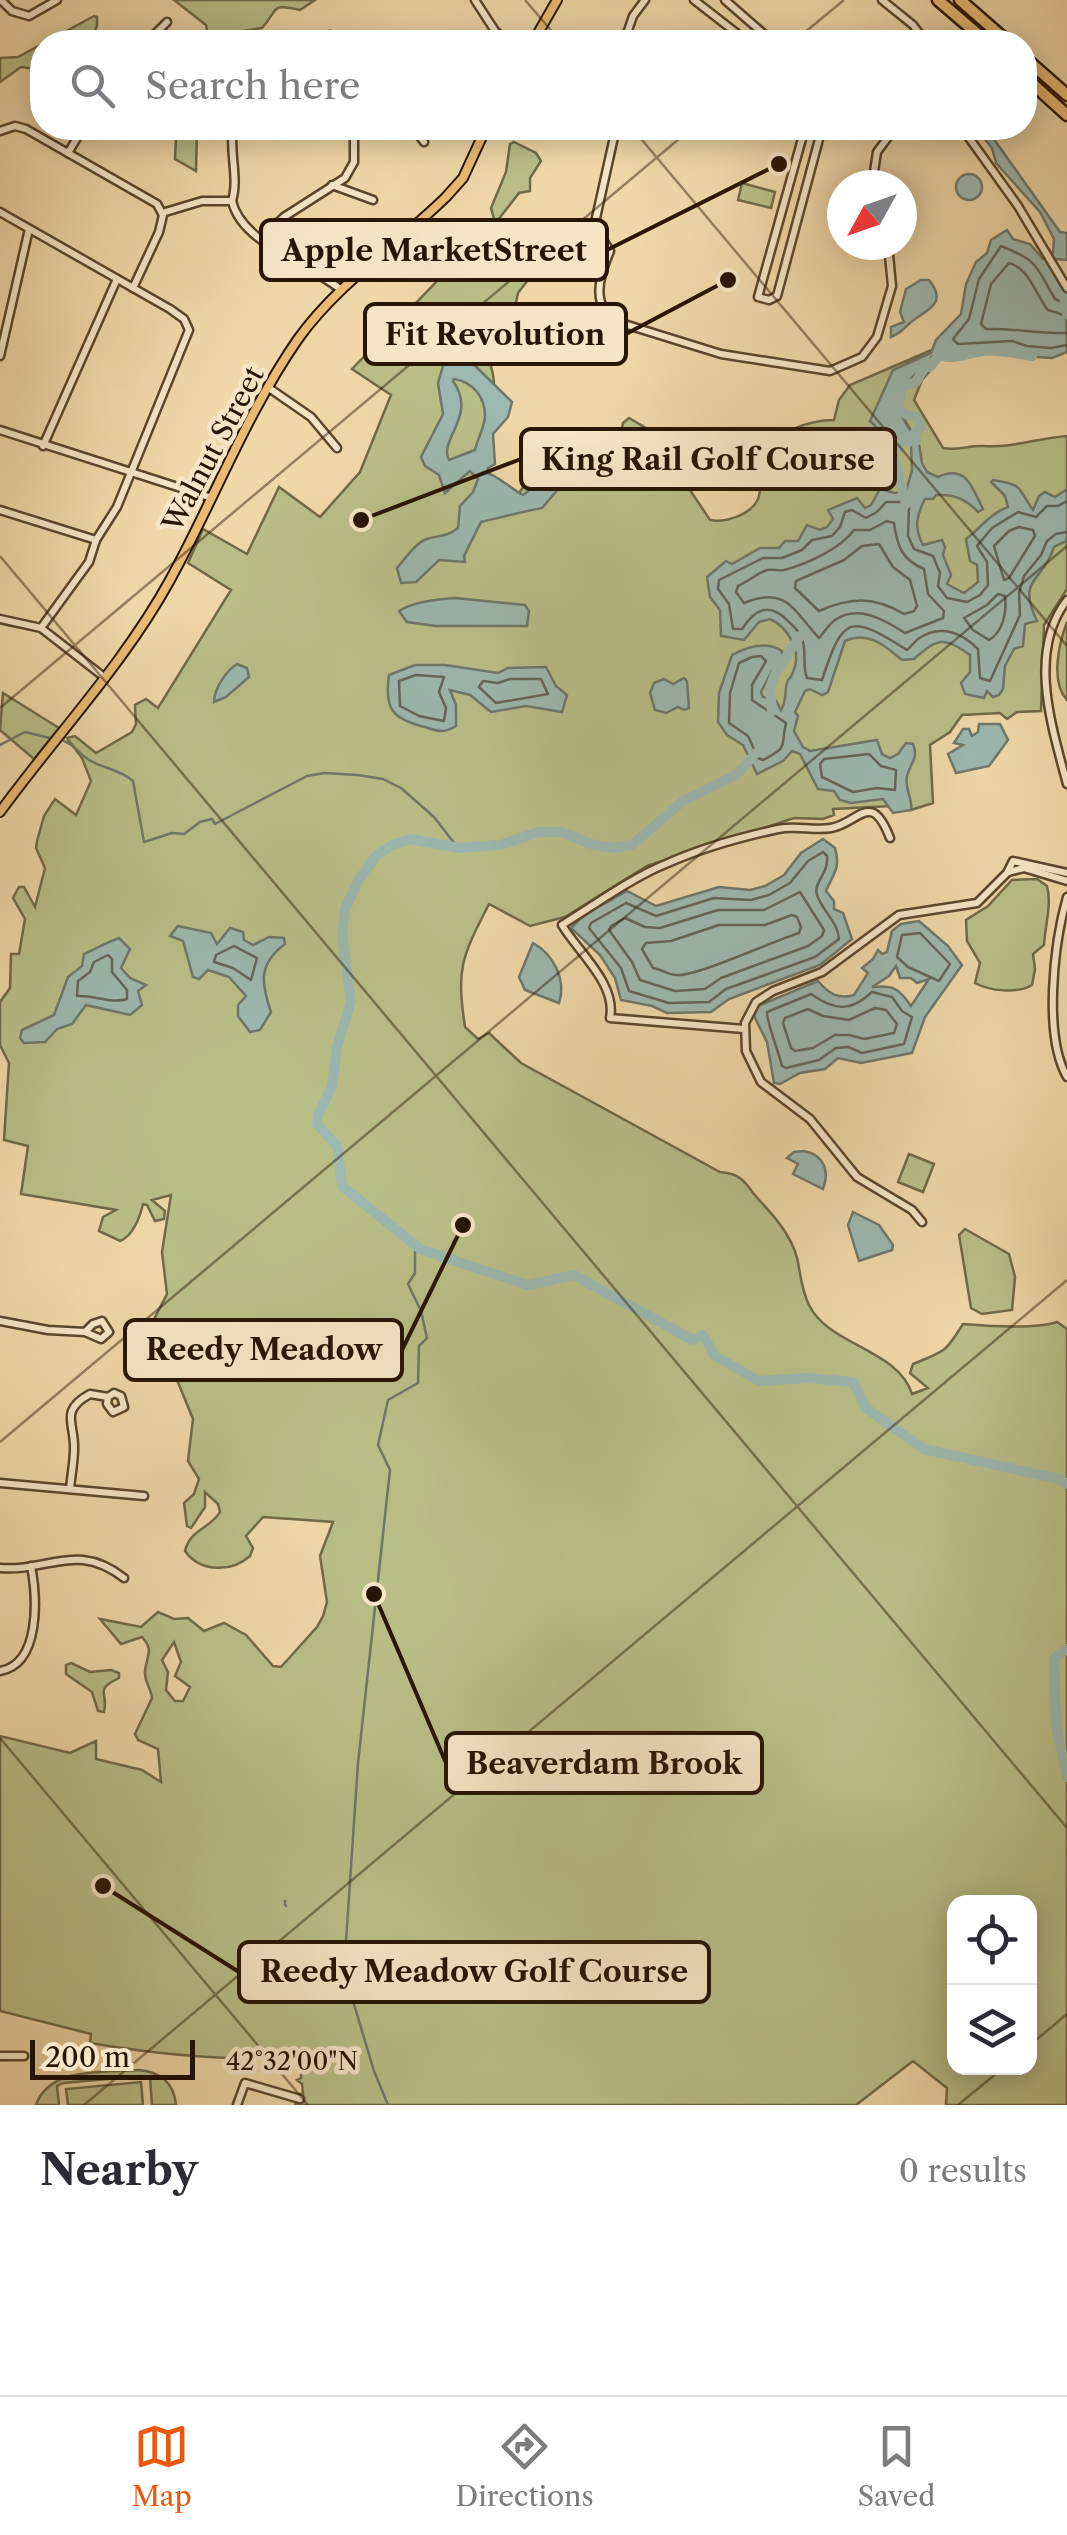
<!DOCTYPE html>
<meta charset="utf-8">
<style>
:root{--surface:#fff;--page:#f7f7f7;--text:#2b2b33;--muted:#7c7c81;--line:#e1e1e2;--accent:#ea580c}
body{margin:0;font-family:"Libre Caslon Text",serif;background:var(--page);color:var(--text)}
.controls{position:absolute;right:30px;bottom:30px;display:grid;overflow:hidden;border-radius:20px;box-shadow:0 5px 25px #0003}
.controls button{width:90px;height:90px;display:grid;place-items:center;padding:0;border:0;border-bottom:2px solid var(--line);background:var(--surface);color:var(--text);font:50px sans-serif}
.compass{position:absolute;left:827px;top:170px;width:90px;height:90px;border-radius:50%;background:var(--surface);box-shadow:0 5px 25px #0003;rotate:230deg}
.scale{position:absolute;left:30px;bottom:25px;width:165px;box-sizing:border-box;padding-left:10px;border:5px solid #281504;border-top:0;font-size:28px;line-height:35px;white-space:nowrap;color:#281504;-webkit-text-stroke:8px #f5e5c6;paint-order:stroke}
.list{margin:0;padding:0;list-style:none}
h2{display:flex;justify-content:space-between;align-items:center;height:130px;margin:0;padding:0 40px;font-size:42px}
h2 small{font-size:32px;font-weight:400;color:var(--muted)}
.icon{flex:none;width:55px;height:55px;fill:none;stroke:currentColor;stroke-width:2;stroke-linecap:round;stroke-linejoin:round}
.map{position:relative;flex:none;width:1067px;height:2105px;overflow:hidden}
.search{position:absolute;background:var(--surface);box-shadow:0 5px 25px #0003;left:30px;right:30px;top:30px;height:110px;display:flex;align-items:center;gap:25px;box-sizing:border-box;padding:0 35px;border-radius:40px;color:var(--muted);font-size:38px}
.sheet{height:290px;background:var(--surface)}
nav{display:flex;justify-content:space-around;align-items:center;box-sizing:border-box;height:140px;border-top:2px solid var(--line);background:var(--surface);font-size:28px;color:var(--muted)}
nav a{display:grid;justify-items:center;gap:5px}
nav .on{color:var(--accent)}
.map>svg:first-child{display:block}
.green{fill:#b9be87;stroke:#706a46;stroke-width:2.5;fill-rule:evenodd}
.water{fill:#9cb8b0;stroke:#6e776b;stroke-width:2.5;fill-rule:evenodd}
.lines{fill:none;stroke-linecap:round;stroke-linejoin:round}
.shore{stroke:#62665a;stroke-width:2.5}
.stream{stroke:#6e776b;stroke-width:2.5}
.river{stroke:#9cb8b0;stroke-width:10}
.minor-casing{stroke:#5a462d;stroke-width:11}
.major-casing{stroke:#281504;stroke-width:12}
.highway-casing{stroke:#281504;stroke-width:15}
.minor{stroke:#f5e5c6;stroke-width:6}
.major{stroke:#e8bc74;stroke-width:8}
.highway{stroke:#e8bc74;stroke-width:10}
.ticks{fill:none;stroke:#281504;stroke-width:2.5;stroke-opacity:0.45}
.labels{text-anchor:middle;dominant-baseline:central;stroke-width:9;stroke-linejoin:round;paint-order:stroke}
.street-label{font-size:28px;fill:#281504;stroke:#f5e5c6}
.ticks-label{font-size:25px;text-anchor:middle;fill:#281504;stroke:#f5e5c6;stroke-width:9;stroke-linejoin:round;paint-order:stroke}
.leader{fill:none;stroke:#281504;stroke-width:4}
.callout-dot{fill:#281504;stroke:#f5e5c6;stroke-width:4}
.callout{fill:#f5e5c6;stroke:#281504;stroke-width:4}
.callout-label{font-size:30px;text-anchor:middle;font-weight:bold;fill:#281504}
</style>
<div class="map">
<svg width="1067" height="2105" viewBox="0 0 1067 2105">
<rect width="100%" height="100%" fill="#efd7a7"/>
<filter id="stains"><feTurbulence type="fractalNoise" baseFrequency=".002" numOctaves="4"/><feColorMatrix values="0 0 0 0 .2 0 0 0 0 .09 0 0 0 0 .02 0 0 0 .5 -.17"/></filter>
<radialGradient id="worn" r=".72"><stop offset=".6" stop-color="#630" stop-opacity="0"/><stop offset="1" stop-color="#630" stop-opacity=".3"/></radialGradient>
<g class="green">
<path d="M174,0H315L300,10C270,3 279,9 262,28L244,31L234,42H209L206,25Z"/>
<polygon points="94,16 97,17 97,26 90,42 46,42"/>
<polygon points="42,44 42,70 21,67 0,82 0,58 18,57"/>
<polygon points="172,128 197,128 196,171 175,159 176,138"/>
<polygon points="514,142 536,153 541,161 530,178 530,191 519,193 498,220 494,219 491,208 506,172 510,144"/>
<polygon points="742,183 775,192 771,208 738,200"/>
<path d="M492,233L531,276L518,293L503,364L489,361C506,401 474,442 489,482L519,493L562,433L601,453L608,446L619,444L623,423L629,418L651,431L663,448L676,456L686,484L710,520C725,523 751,515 758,499C763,487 758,471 761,458C769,433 810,420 834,420L839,400L850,385L934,349C926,357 916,358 906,364C883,380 882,401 875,426L889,440L911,443L921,456C917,421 878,412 915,375C923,367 929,358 939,354L934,360L936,364L922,380L914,400L943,448C958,451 969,445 984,446C1013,448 1038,438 1067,436V589L1044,625L1041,711L1017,712L1007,719L1000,713L962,715L950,732L930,745L933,803L911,810V805L833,809L834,815L823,819L794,818L647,866L565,917L530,926L489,904C462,957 456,967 465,1027L478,1039L489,1033L521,1063L720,1172C746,1174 746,1187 761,1202C778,1220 796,1242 799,1268C801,1280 803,1293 809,1305C829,1346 898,1349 912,1394L928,1388L910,1373L913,1364C945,1351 945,1353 963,1324C987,1326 1036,1329 1057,1322L1067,1329V2105H946L947,2088L913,2061L856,2105H295L299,2094H303L302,2084L297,2080L301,2078L302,2057C230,2062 161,2055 90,2043L91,2034L0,2011V1736L70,1753L96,1741V1759L142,1770L161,1782L158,1749L138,1740L135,1734L152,1698C151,1688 144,1681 145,1671C147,1655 154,1650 142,1637L121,1644L100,1619L141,1627L158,1612L174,1619L188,1618L204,1631L224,1623L246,1635L273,1666L281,1667L317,1627L323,1616L327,1602L320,1556L333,1522L263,1517L246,1536L253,1548L250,1556C231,1573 200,1572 185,1551C190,1529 211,1528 220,1512L218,1504L205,1492V1507L191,1528L187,1526L184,1503L194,1494L199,1479L188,1461L193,1419L177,1380L164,1379L156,1374L159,1367L168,1370L170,1367L151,1350V1342L146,1335L167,1294L162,1252L171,1195L152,1200L165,1211L164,1219L155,1221L147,1205L143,1204C140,1217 133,1236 120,1241L99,1231L103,1217L116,1210L21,1194L28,1146L4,1140L9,1063L0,1045V1002L10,988L11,954H19L25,919L13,898L19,887H24L35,907L45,868L36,848L37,841L44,816L55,799L76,815L91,781L82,758L67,738L75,736L96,753L132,732L136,724L135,705L146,699L158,708L231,590L188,563L203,529L247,554L279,487L320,517L360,472L391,395L352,369L445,273ZM174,1642L181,1662L175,1676L190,1687L183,1701H175L166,1690L168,1672L162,1660ZM954,1902H1030V2068H954Z"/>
<path d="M1067,622V700C1050,682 1059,643 1067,622Z"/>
<polygon points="3,693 59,728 34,759 0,730"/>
<path d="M1037,879L1047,886C1052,904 1045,926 1044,945L1033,954L1035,969L1032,985C1017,994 990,991 975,983L980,963L967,941L966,920L988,906L1012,880Z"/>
<polygon points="909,1154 934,1164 923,1192 898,1182"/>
<polygon points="965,1229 1009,1254 1015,1277 1012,1310 982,1314 971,1308 959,1235"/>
<path d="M71,1663L90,1672L111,1670L119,1673V1678C93,1691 109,1691 104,1712L98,1711L92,1692L66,1674V1665Z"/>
<path d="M139,2070C161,2072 174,2083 176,2105H152L150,2077L141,2076L63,2083L57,2086L59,2105H36C49,2066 105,2073 139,2070Z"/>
<polygon points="141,2082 143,2105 68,2105 66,2089"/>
</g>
<g class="water">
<path d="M976,128H986L1060,232L1067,233V260L1056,259L1049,266L1066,303L1067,352L1052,358L1020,356L1011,350L977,351L945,359L939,354L931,357V365C911,372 901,390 898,410L919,445L922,463L927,472L938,477C967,463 973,490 983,509L978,512C966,499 954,494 936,495L933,499H925C916,516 914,528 923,545L942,540L945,547L943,555L951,575L947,584L964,593L978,582L977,565L970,561L966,539C982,527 989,514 1008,507L1005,496L991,482L993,480C1025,485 1017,488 1033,510L1039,496L1045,492L1055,497L1067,489V536L1066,541L1054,547C1043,583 1016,577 1037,621L1025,624L1023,646L1014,649L1005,666L1003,689L999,695L993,697L987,691L984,698L965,694L961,683L970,672V655C944,637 939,637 914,659L902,660C885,646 868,630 845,641L828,692L822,695L810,689L805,691L795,712L798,716L794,731L803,747L810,751L877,740L882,754L890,758L898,754L906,743L913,744C919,760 910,762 907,776C904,787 913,799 911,810L893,813L883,799L851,803L840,800L834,791L818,789L800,754L792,751L783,761L757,774L743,745L727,735L718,722L719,693L732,655C747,647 767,641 782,651L783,667L772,671L761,692L763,697L775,699L781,710C786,702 785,696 786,687C789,673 788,685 793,672C803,651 787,627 770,619L759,622L744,640L721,636L720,610L710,597L707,577L726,561L732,564L760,548H779L785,541H798L807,525L820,530L827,527L833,519L828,510L857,498L865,508L871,505L880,489L895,493L906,491L912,470L911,444L889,440L870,421L893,370L931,353L936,340L961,314L966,284L976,262L987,253L991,240L1007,230L1013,239L1030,244L1043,259L1053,253L1054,239L1040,212L996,163L992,148Z"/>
<circle cx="969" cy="187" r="13"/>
<path d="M921,280H929C949,305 925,310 910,323C902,330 901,333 891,337V327L904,322L900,312L906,289Z"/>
<path d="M465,356L512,402L508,417L493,434L495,464L488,468L487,473C495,474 513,490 523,495C543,483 540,451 562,445L575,459H593L600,454L603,462L584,473L564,468L560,487L542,508C521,512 503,517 481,522L464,556L465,562L439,560L416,582L401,583L397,568C405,559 415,543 427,539C439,535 447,537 458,528L460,506L473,492L478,479L470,471L445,493L439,475L425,466L421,457L443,414L438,383L443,366L456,357ZM454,379C473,382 485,397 485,416C485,426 477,440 475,450L449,460C438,439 478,416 453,381Z"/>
<path d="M455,598L525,605L529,611L527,626H436L407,622L399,611C413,602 438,599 455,598Z"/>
<path d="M237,664L247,668L249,677L226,697L214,702C214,689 226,671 237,664Z"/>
<path d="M415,665H445L498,673L508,668L546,667L556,686L567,695L562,712L526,706L491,712L470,695L450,690L456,705V726C443,734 438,731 425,727C392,719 384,709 389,675Z"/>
<polygon points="684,678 687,681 689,708 684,710 678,707 666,713 655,710 650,693 654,683 664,679 673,684"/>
<polygon points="979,724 1000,724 1008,740 989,766 956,773 948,754 963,745 954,743 963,729 969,729 972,736 978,732"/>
<path d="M823,839L835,848C841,868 833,874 826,891L834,901V909L843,913L852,939L820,965L729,999L711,1012L667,1013L652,1006L621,1000L615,978L600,955L571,928L584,915L627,891L656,906L719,887L750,890L765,886L784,875L801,853Z"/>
<path d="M919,921L948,946L962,965L925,1017L912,1053L861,1063L838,1058L825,1069L800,1073L780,1084L774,1083L767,1042L754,1016L758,1006L818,981C828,993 838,1000 854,995L868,973L862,968L873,959L878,950L882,954L887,952L892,931L901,924ZM896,966L900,978H911L917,983L929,979L911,1006C899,988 893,985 872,987L889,976Z"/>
<path d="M178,926L211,933L217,944L230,928L243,932L244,940L253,945L269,937L284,938L285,944C258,964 261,983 271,1012L260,1030L250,1032L238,1016V1005L246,996L229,977L208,970L199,979L193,977L183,941L170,936Z"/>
<path d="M119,938L130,949L121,968L130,978L146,985L138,991L142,1005L130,1015L86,1005L72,1024L57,1029L45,1042L24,1043L20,1038L22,1030L54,1015L68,977L82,966L84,954C98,948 105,943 119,938Z"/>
<path d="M533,943C553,954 567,980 559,1003L525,990L519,977Z"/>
<path d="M804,1151C824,1155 830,1171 823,1189L793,1174L798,1164L787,1158L794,1152Z"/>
<polygon points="853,1212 879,1225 893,1245 892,1250 859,1261 848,1225"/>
</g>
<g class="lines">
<g class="shore">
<path d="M1067,304L1055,299C1035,265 1039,261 1001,246L979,279L969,319L953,339L958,344L1012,341L1027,346L1051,348L1067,345"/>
<path d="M1067,316L1048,310C1035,294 1030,269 1009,263L991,284L981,324L986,329C1014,328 1039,334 1067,333"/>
<path d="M1067,501L1058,506H1047L1036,517L1018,512L992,528L977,546L987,562L988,585L980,595L967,602L947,598L938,586L940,573L933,556L914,549L908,536L909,506L905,502H886L877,512L866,518L852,510L845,512L840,527L832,536L812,540L802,550L782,558H763L719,580L718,589L729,604L733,629H742C755,609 769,602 787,620C793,626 799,630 802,639C807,652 802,667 807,678L822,680C843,616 849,613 907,650C911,647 914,642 918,639C940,623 962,633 978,649L980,678L990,681L1020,615L1019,593L1024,576L1041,555L1047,541L1056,534L1067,532"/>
<path d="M887,521L894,523C897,546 902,560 924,569L928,594L944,611L943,618L905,633C885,620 858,604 835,620C828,625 824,633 819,638C794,612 788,585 744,603L736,592L738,586C747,582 758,573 767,570C773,569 779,571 784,570C807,564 840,549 854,530H870Z"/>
<polygon points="1019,527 1033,530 1035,536 1009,578 1004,580 994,546 1009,531"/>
<path d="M879,544L893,567L910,580L917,606L914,611L904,614C874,596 850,597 819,611L795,588L796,581L844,560L862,546Z"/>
<path d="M998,594L1005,596C1007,612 1003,632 989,640L973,630L964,618L987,605Z"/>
<path d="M752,657L761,656L766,661L752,685V700L786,723C780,747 790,746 763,760L758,758L748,736L729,723L730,693L739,663Z"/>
<polygon points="416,675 444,677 439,692 446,708 444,721 419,716 400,706 399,681"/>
<polygon points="510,679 541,679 548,694 496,703 479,687 483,681 498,683"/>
<polygon points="869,754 881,766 896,770 895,790 877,788 853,792 822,777 820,764 824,759"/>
<path d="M823,852L827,856C829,874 813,882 817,895C823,912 838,922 839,939L815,957L726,989L709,1002L669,1003L629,991L621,968L589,928L591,923L626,903L656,916L714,898L751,900L769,895L790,883L808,861Z"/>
<polygon points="800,892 824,930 822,936 808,946 721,978 705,989 675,991 640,980 632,962 609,930 611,926 625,918 645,927 660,928 718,910 764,910"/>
<path d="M792,915L797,917L801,927L799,933C773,941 696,977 676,975C669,975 661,969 653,968L642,949L646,943L671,941L719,925H765Z"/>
<polygon points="920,933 950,964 939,981 908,967 897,957 902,935"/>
<polygon points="234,946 257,958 251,980 233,968 214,962 216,955"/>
<path d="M108,955L112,959V972L127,990V999C111,1004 94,995 77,996L78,981L90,972L94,962Z"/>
<path d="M872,992L892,997L902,1011L912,1017L904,1044L862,1053L848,1047L836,1048L819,1060L786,1068L782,1066C779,1053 766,1020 767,1012L811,994C835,1011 851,1012 872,992Z"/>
<polygon points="875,1008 886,1010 897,1024 894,1033 864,1039 849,1035 835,1035 813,1048 795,1051 791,1048 783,1023 785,1018 808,1009 823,1016 849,1020"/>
</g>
<g class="stream">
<path d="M64,741C76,745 81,757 93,762C106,769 121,770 133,781L144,842L172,833L184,834L200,822L212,819L215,824L307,776L324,773L358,775L383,779L401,788L434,817L458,848"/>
<polyline points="0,745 25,732 54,739"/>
<polyline points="285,1901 285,1902"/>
<polyline points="285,1904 286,1906"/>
<polyline points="388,2105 374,2071 344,1971 358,1763 390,1470 378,1445 388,1400 418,1383 419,1346 427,1338 421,1311 408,1284 415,1273 415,1245"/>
</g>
<g class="river">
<polyline points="1049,274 1062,285 1067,314"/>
<path d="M906,504L892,448L899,447V442L904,440L909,442L911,437L916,441L914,434L921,426L917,418L898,411L901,388L916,382L925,367H930L939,355C955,361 968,352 984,351C998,350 1017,353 1032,356"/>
<polyline points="772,711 770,688 776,672 800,636"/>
<polyline points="756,753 736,775 683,801 632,845 615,848 594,845 561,832 539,832 500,845 458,848 411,839 392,845 376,856 359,879 345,909 342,934 351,1001 337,1047 332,1086 318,1115 317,1124 337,1146 342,1186 420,1249 528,1285 574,1275 693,1340 703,1335 715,1356 759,1381 807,1378 853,1382 866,1408 924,1449 1059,1479 1067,1484"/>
<polyline points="1067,1649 1054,1658 1056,1725 1067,1777"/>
</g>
<defs>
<g id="minor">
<polyline points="1,0 12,11 29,16 57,0"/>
<polyline points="475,0 495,31 508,42"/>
<polyline points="694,0 748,42"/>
<polyline points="725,0 773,42"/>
<polyline points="882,0 913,25 926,42"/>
<polyline points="147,42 167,22"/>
<polyline points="307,42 330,35 346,42"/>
<polyline points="624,42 633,16 645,0"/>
<polyline points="418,128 418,134 424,142"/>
<path d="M616,128L596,218L598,232L610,251C599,277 589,309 621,323L721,354L830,371L862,357L877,337L892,286L888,245"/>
<polyline points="805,128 758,297 769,300 777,296 822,128"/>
<polyline points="962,128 1018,206 1067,288"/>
<polyline points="0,131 15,126 26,129 157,204 163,215 159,232 133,288"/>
<polyline points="68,153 83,128"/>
<polyline points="332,185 373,200"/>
<polyline points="872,185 877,152 895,128"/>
<path d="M232,201C239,178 229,152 233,128"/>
<polyline points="0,212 170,309 184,319 189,330 117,507 96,540 89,562 41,628"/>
<path d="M162,213L202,201H232C241,243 309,263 341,290"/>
<polyline points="261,239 284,217 345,178 354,162 354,128"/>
<polyline points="0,356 29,229"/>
<polyline points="269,388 311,417 337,448"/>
<polyline points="0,430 209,497"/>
<polyline points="43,446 117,279"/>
<polyline points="0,510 96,540"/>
<path d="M1067,600C1027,652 1052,727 1067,784"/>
<polyline points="0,619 41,628 104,677"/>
<polyline points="1008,872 1024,868 1067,881"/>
<path d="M1067,897C1054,943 1043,1035 1067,1077"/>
<path d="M744,1029L610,1018C617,984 578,952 562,925C596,904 631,878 668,863C702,848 741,837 778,829C796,825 814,831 831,828C859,823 871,789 890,838"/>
<polyline points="922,1222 912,1210 857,1177 810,1119 761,1082 746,1051 745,1023 756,1002 773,991 822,972 899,915 977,903 1007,873 1013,861 1067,873"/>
<polyline points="0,1321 48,1330 85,1332 101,1339 109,1332 102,1321 93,1324 85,1332"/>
<polyline points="0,1483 144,1496"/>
<path d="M70,1489C71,1476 74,1462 74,1449C75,1423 59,1411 90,1394L108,1397L107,1404L113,1412L124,1407L121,1396L114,1393L108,1397"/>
<path d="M0,1568C49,1572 77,1541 124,1578"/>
<path d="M0,1671C41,1664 37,1597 31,1566"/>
<polyline points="0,2056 24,2056"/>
<polyline points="237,2105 245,2083 300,2099"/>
</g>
<g id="major">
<polyline points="533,42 557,0"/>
<path d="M0,812C56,735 124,664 170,580C214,500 246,414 298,339C337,284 398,244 446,197L463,178L486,128"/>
</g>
<g id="highway">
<polyline points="938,0 987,42"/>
<polyline points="960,0 1008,42"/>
<polyline points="1024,57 1067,95"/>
<polyline points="1024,76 1067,115"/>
</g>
</defs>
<use href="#minor" class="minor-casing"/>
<use href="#major" class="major-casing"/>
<use href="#highway" class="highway-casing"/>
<use href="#minor" class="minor"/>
<use href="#major" class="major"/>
<use href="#highway" class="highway"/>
</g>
<path class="ticks" d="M525,0L561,42M793,42L844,0M632,128L1067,646M0,556L1067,1828M0,708L692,128M0,1442L1067,546M0,1738L308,2105M1030,2045L1067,2014M84,2105L1067,1280M958,2105L1003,2068"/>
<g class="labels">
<g class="street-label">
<text transform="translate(213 449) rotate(-62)">Walnut Street</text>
</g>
</g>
<g class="ticks-label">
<text x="292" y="2070">42°32'00"N</text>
</g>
<path class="leader" d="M779 164L607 250M728 280L626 334M361 520L521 459M463 1225L402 1350M374 1594L446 1763M103 1886L239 1972"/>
<g class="callout-dot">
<circle cx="779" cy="164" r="10"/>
<circle cx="728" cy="280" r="10"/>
<circle cx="361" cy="520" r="10"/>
<circle cx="463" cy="1225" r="10"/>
<circle cx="374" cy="1594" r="10"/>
<circle cx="103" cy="1886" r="10"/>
</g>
<g class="callout">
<rect x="261" y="220" width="346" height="60" rx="10"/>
<rect x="365" y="304" width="261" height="60" rx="10"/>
<rect x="521" y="429" width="374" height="60" rx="10"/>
<rect x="125" y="1320" width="277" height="60" rx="10"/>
<rect x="446" y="1733" width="316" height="60" rx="10"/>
<rect x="239" y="1942" width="470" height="60" rx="10"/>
</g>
<g class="callout-label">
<text x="434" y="261">Apple MarketStreet</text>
<text x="495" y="345">Fit Revolution</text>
<text x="708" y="470">King Rail Golf Course</text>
<text x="264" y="1360">Reedy Meadow</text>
<text x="604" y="1774">Beaverdam Brook</text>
<text x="474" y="1982">Reedy Meadow Golf Course</text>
</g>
<rect width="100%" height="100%" filter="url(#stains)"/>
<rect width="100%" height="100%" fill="url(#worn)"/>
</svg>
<div class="controls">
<button><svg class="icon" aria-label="locate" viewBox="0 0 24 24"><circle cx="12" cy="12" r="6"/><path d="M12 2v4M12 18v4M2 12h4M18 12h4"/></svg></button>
<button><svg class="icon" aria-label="layers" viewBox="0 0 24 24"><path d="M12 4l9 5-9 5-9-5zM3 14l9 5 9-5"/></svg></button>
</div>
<svg class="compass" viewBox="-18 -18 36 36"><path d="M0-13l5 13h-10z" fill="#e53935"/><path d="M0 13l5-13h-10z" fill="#7c7c81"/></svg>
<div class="scale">200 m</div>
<div class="search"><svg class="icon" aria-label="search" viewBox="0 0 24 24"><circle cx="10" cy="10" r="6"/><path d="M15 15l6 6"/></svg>Search here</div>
</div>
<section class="sheet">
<h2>Nearby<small>0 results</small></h2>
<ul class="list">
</ul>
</section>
<nav>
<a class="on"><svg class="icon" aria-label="map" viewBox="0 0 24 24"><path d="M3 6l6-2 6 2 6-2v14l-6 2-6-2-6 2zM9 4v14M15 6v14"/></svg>Map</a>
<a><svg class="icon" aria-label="directions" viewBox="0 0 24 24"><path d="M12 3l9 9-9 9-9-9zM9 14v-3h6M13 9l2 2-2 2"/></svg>Directions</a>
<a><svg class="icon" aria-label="saved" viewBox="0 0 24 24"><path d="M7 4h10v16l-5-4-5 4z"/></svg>Saved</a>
</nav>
